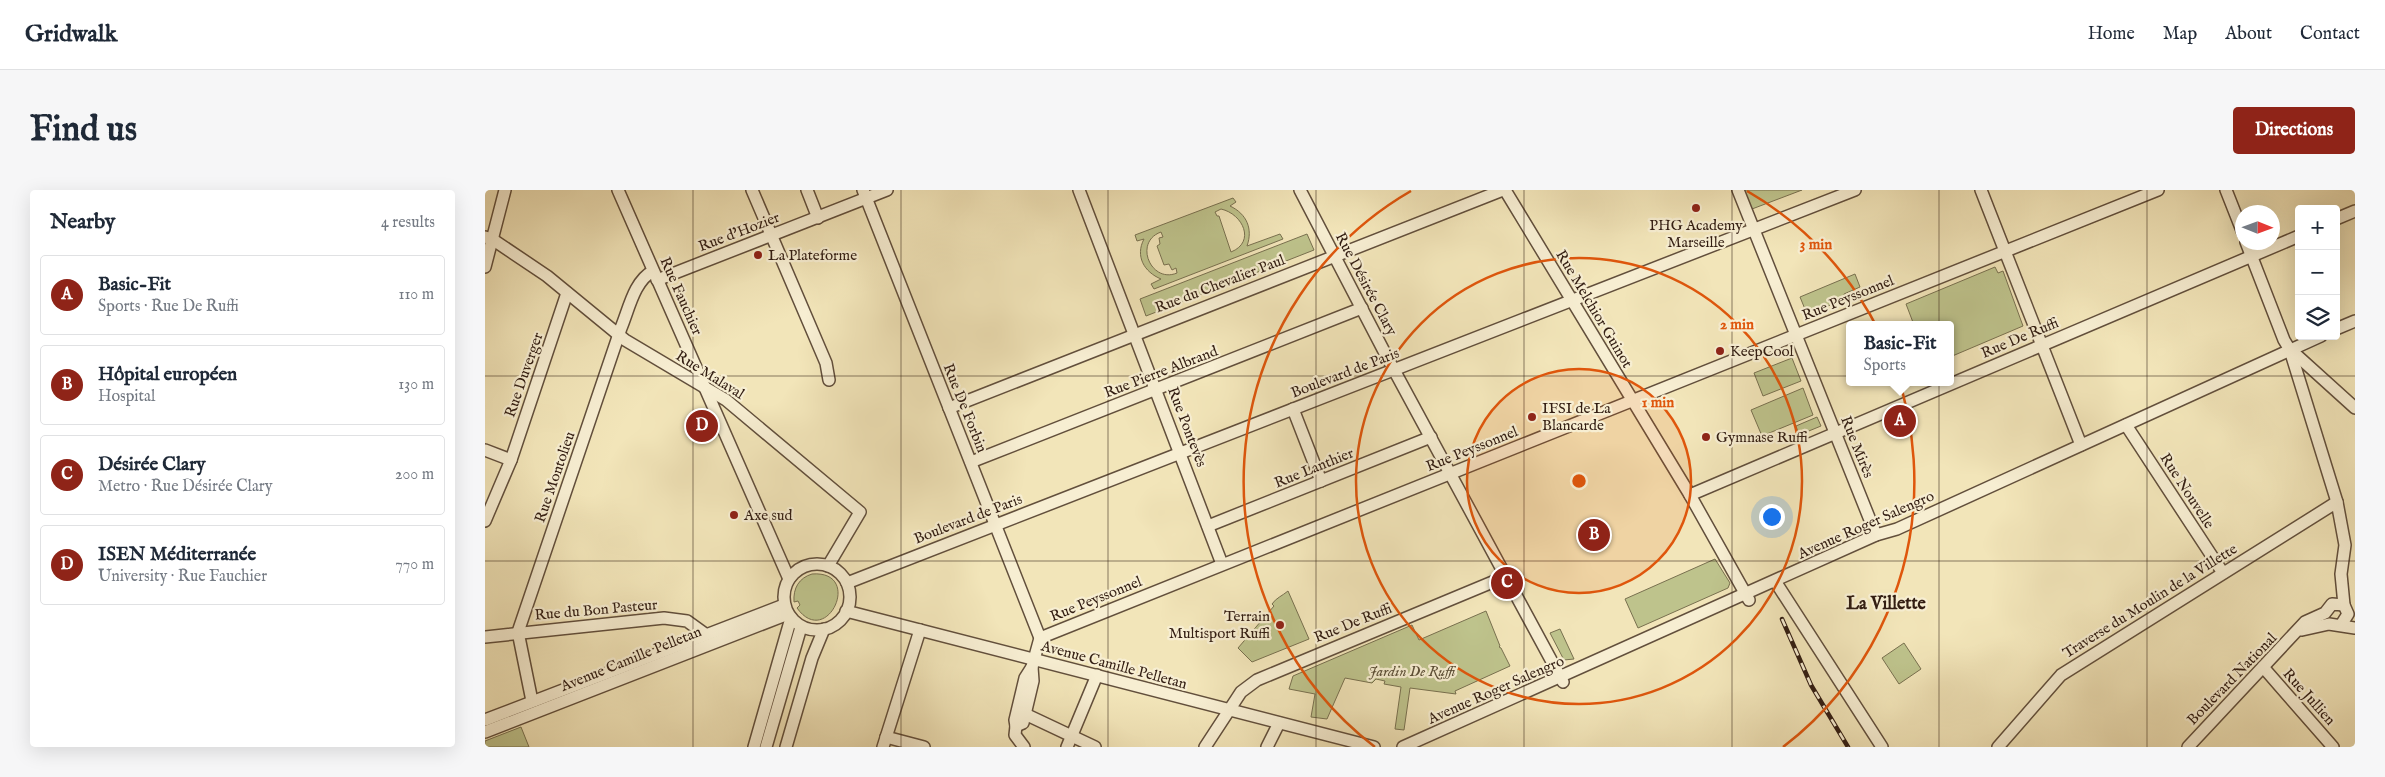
<!DOCTYPE html>
<meta charset="utf-8">
<style>
:root{--surface:#fff;--page:#f6f6f7;--text:#1f2937;--muted:#747a83;--line:#e0e1e3;--accent:#8f2418}
body{margin:0;font-family:"IM FELL English",serif;background:var(--page);color:var(--text)}
.controls{position:absolute;right:15px;top:15px;display:grid;overflow:hidden;border-radius:5px;box-shadow:0 5px 20px #0002}
.controls button{width:45px;height:45px;display:grid;place-items:center;padding:0;border:0;border-bottom:1px solid var(--line);background:var(--surface);color:var(--text);font:25px sans-serif}
.compass{position:absolute;left:1750px;top:15px;width:45px;height:45px;border-radius:50%;background:var(--surface);box-shadow:0 5px 20px #0002;rotate:91deg}
.you{position:absolute;left:1286px;top:326px;width:18px;height:18px;margin:-12px;border:4px solid #fff;border-radius:50%;background:#1a73e8;box-shadow:0 0 0 8px #1a73e833}
.badge{display:grid;place-items:center;width:32px;height:32px;border-radius:50%;background:var(--accent);color:#fff;font-size:16px;font-weight:700}
.pin{position:absolute;translate:-50% -50%;border:2px solid #fff;box-shadow:0 1px 5px #0006}
.popup{position:absolute;left:1361px;top:131px;width:108px;height:65px;box-sizing:border-box;display:grid;place-content:center;border-radius:5px;background:var(--surface);filter:drop-shadow(0 1px 4px #0005);font-size:16px;white-space:nowrap;color:var(--muted)}
.popup b{font-size:19px;color:var(--text)}
.popup::after{content:'';position:absolute;left:50%;top:100%;margin-left:-10px;border:10px solid transparent;border-top-color:var(--surface)}
.list{margin:0;padding:0;list-style:none}
h2{display:flex;justify-content:space-between;align-items:center;height:65px;margin:0;padding:0 20px;font-size:21px}
h2 small{font-size:16px;font-weight:400;color:var(--muted)}
.list li{display:grid;grid-template-columns:32px 1fr auto;gap:15px;align-items:center;box-sizing:border-box;height:80px;margin:0 10px 10px;padding:0 10px;border:1px solid var(--line);border-radius:5px}
.list b{display:block;font-size:19px;white-space:nowrap}
.list p{margin:0;font-size:16px;white-space:nowrap;color:var(--muted)}
.list em{font-size:16px;font-style:normal;color:var(--muted)}
.icon{flex:none;width:28px;height:28px;fill:none;stroke:currentColor;stroke-width:2;stroke-linecap:round;stroke-linejoin:round}
.map{position:relative;flex:none;width:1870px;height:557px;overflow:hidden;border-radius:5px}
header{display:flex;align-items:center;gap:30px;box-sizing:border-box;height:70px;padding:0 25px;background:var(--surface);border-bottom:1px solid var(--line)}
header strong{font-size:24px}
nav{display:flex;gap:28px;margin-inline-start:auto;font-size:18px}
.intro{display:flex;align-items:center;justify-content:space-between;box-sizing:border-box;height:120px;padding:0 30px}
h1{margin:0;font-size:35px}
.button{padding:12px 22px;border-radius:5px;background:var(--accent);color:#fff;font-size:18px;font-weight:700}
main{display:flex;gap:30px;padding:0 30px}
aside{flex:1;background:var(--surface);border-radius:5px;box-shadow:0 5px 20px #0002}
.map>svg:first-child{display:block}
.green{fill:#bec38c;stroke:#78704f;fill-rule:evenodd}
.lines{fill:none;stroke-linecap:round;stroke-linejoin:round}
.minor-casing{stroke:#624f3c;stroke-width:14}
.minor{stroke:#f7eed2;stroke-width:11}
.rail-casing{stroke:#321d12;stroke-width:4.5}
.rail{stroke:#f7eed2;stroke-width:2.5;stroke-dasharray:8;stroke-linecap:butt}
.grid{fill:none;stroke:#321d12;stroke-width:1;stroke-opacity:0.55}
.ring{fill:none;stroke:#df560c;stroke-width:2.5}
.poi-dot{fill:#8f2418;stroke:#f7eed2;stroke-width:2}
.labels{text-anchor:middle;dominant-baseline:central;stroke-width:4.5;stroke-linejoin:round;paint-order:stroke}
.poi-label{font-size:15px;fill:#321d12;stroke:#f7eed2;text-anchor:start}
.street-label{font-size:15px;fill:#321d12;stroke:#f7eed2}
.park-label{font-size:15px;font-style:italic;fill:#5c4f37;stroke:#f7eed2}
.quarter-label{font-size:18px;font-weight:bold;fill:#321d12;stroke:#f7eed2}
.centre{fill:#df560c;stroke:#f7eed2;stroke-width:2.5}
.ring-label{font-size:15px;text-anchor:middle;font-weight:bold;fill:#df560c;stroke:#f7eed2;stroke-width:4.5;stroke-linejoin:round;paint-order:stroke}
</style>
<header>
<strong>Gridwalk</strong>
<nav><a>Home</a><a>Map</a><a>About</a><a>Contact</a></nav>
</header>
<div class="intro"><h1>Find us</h1><a class="button">Directions</a></div>
<main>
<aside>
<h2>Nearby<small>4 results</small></h2>
<ul class="list">
<li><span class="badge">A</span><div><b>Basic-Fit</b><p>Sports · Rue De Ruffi</p></div><em>110 m</em></li>
<li><span class="badge">B</span><div><b>Hôpital européen</b><p>Hospital</p></div><em>130 m</em></li>
<li><span class="badge">C</span><div><b>Désirée Clary</b><p>Metro · Rue Désirée Clary</p></div><em>200 m</em></li>
<li><span class="badge">D</span><div><b>ISEN Méditerranée</b><p>University · Rue Fauchier</p></div><em>770 m</em></li>
</ul>
</aside>
<div class="map">
<svg width="1870" height="557" viewBox="0 0 1870 557">
<rect width="100%" height="100%" fill="#f2e5b9"/>
<filter id="stains"><feTurbulence type="fractalNoise" baseFrequency=".004" numOctaves="4"/><feColorMatrix values="0 0 0 0 .2 0 0 0 0 .09 0 0 0 0 .02 0 0 0 .5 -.17"/></filter>
<radialGradient id="worn" r=".72"><stop offset=".6" stop-color="#630" stop-opacity="0"/><stop offset="1" stop-color="#630" stop-opacity=".3"/></radialGradient>
<g class="green">
<polygon points="1259,0 1317,0 1267,19"/>
<path d="M748,8L751,12L745,16C762,24 768,39 762,56L795,44L798,49L669,99L666,94L676,89C659,82 650,66 659,49L652,51L650,45ZM736,19C758,24 771,52 746,62L734,26H732L730,22ZM676,42L678,47L674,48L675,54L672,56L679,75L684,74L687,80L691,78L692,83C666,94 648,52 676,42Z"/>
<polygon points="822,44 829,60 661,126 655,109"/>
<polygon points="1510,77 1513,83 1518,81 1538,136 1465,167 1465,135 1429,135 1421,114"/>
<polygon points="1370,84 1375,97 1359,104 1361,109 1322,124 1315,107"/>
<polygon points="1307,168 1316,191 1278,206 1269,183"/>
<polygon points="1318,198 1328,225 1277,246 1266,220"/>
<polygon points="1332,227 1336,236 1314,245 1311,236"/>
<polygon points="1230,369 1245,393 1243,398 1153,438 1140,409"/>
<path d="M327,384C379,380 342,460 312,418L315,415L313,411L309,412C308,398 314,388 327,384Z"/>
<path d="M803,401L824,449L767,472L753,458L789,416L787,414C791,408 797,406 803,401Z"/>
<polygon points="1001,421 1015,456 1014,457 1016,458 1025,476 970,501 971,504 925,498 919,540 910,539 916,497 899,494 900,491 891,489 887,493 860,488 842,529 826,527 830,504 804,499 808,486 927,435 934,450"/>
<polygon points="1075,439 1089,469 1079,470 1065,443"/>
<polygon points="1419,453 1436,479 1414,494 1397,468"/>
<polygon points="36,537 44,557 0,557 0,551"/>
</g>
<g class="lines">
<defs>
<g id="minor">
<polyline points="133,0 304,389"/>
<polyline points="267,0 341,173 344,190"/>
<polyline points="322,0 333,28"/>
<polyline points="378,0 555,448"/>
<polyline points="594,0 737,374"/>
<polyline points="815,0 902,167 1078,492"/>
<polyline points="1020,0 1205,305 1264,410"/>
<polyline points="1253,0 1391,345"/>
<polyline points="1496,0 1596,255"/>
<polyline points="1741,0 1758,43"/>
<polyline points="1851,29 1870,21"/>
<polyline points="0,47 7,49 62,86 140,150 241,210 375,322 343,376"/>
<polyline points="1761,52 1799,150 1805,160 1852,312 1860,355 1856,384 1859,415 1863,424 1856,435"/>
<polyline points="0,77 20,0"/>
<polyline points="172,90 402,0"/>
<polyline points="1851,139 1870,131"/>
<polyline points="1807,161 1870,218"/>
<polyline points="464,218 1018,0"/>
<polyline points="808,219 836,291"/>
<polyline points="1641,235 1738,383"/>
<polyline points="0,260 26,270"/>
<polyline points="486,272 877,118"/>
<polyline points="1205,305 1814,46"/>
<polyline points="0,331 26,270 82,103"/>
<polyline points="723,336 946,247"/>
<circle cx="332" cy="407" r="33"/>
<polyline points="1290,391 1397,557"/>
<polyline points="362,393 1370,0"/>
<polyline points="361,421 889,557"/>
<polyline points="1817,440 1844,434 1870,438"/>
<polyline points="0,447 179,428 202,431 220,444"/>
<polyline points="555,448 1673,0"/>
<polyline points="1778,477 1848,557"/>
<path d="M47,511L33,442L136,138C144,119 149,91 168,81"/>
<polyline points="540,524 610,557"/>
<polyline points="0,530 299,415"/>
<polyline points="531,536 538,533 548,491 547,477 555,448"/>
<polyline points="0,542 303,424"/>
<polyline points="401,547 439,557"/>
<polyline points="269,557 306,428"/>
<polyline points="281,557 316,437"/>
<polyline points="301,557 327,468 339,439"/>
<polyline points="398,557 435,440"/>
<polyline points="539,557 530,545 531,536 530,530 540,488 547,477"/>
<polyline points="582,557 612,485"/>
<polyline points="720,557 756,502 772,490 1022,386"/>
<polyline points="782,557 794,533"/>
<polyline points="918,557 1391,345 1412,339 1836,146"/>
<polyline points="1513,557 1576,485 1852,312"/>
<polyline points="1703,557 1820,432 1840,423 1847,414 1859,415"/>
</g>
</defs>
<use href="#minor" class="minor-casing"/>
<use href="#minor" class="minor"/>
<defs>
<polyline id="rail" points="1297,429 1326,495 1363,557"/>
</defs>
<use href="#rail" class="rail-casing"/>
<use href="#rail" class="rail"/>
</g>
<path class="grid" d="M208,0V557M416,0V557M623,0V557M831,0V557M1039,0V557M1247,0V557M1454,0V557M1662,0V557M0,186H1870M0,371H1870"/>
<circle cx="1094" cy="291" r="112" fill="#df560c" fill-opacity=".12"/>
<g class="ring">
<circle cx="1094" cy="291" r="112"/>
<circle cx="1094" cy="291" r="223"/>
<path d="M890 557A335 335 0 0 1 926 1M1262 1A335 335 0 0 1 1298 557"/>
</g>
<g class="poi-dot">
<circle cx="1211" cy="18" r="5"/>
<circle cx="273" cy="65" r="5"/>
<circle cx="1235" cy="161" r="5"/>
<circle cx="1047" cy="227" r="5"/>
<circle cx="1221" cy="247" r="5"/>
<circle cx="249" cy="325" r="5"/>
<circle cx="795" cy="435" r="5"/>
</g>
<g class="labels">
<g class="poi-label">
<text x="1211" y="35" text-anchor="middle">PHG Academy<tspan x="1211" dy="17">Marseille</tspan></text>
<text x="283" y="65">La Plateforme</text>
<text x="1245" y="161">KeepCool</text>
<text x="1057" y="218">IFSI de La<tspan x="1057" dy="17">Blancarde</tspan></text>
<text x="1231" y="247">Gymnase Ruffi</text>
<text x="259" y="325">Axe sud</text>
<text x="785" y="426" text-anchor="end">Terrain<tspan x="785" dy="17">Multisport Ruffi</tspan></text>
</g>
<g class="street-label">
<text transform="translate(254 42) rotate(-21)">Rue d'Hozier</text>
<text transform="translate(735 94) rotate(-21)">Rue du Chevalier Paul</text>
<text transform="translate(881 94) rotate(62)">Rue Désirée Clary</text>
<text transform="translate(196 106) rotate(66)">Rue Fauchier</text>
<text transform="translate(1363 108) rotate(-22)">Rue Peyssonnel</text>
<text transform="translate(1109 119) rotate(59)">Rue Melchior Guinot</text>
<text transform="translate(1535 148) rotate(-23)">Rue De Ruffi</text>
<text transform="translate(676 182) rotate(-21)">Rue Pierre Albrand</text>
<text transform="translate(860 183) rotate(-21)">Boulevard de Paris</text>
<text transform="translate(39 185) rotate(-71)">Rue Duverger</text>
<text transform="translate(225 185) rotate(32)">Rue Malaval</text>
<text transform="translate(480 218) rotate(68)">Rue De Forbin</text>
<text transform="translate(702 237) rotate(69)">Rue Pontevès</text>
<text transform="translate(1372 257) rotate(68)">Rue Mirès</text>
<text transform="translate(987 259) rotate(-22)">Rue Peyssonnel</text>
<text transform="translate(829 278) rotate(-22)">Rue Lanthier</text>
<text transform="translate(70 287) rotate(-71)">Rue Montolieu</text>
<text transform="translate(1702 301) rotate(57)">Rue Nouvelle</text>
<text transform="translate(483 329) rotate(-21)">Boulevard de Paris</text>
<text transform="translate(1381 335) rotate(-24)">Avenue Roger Salengro</text>
<text transform="translate(611 409) rotate(-22)">Rue Peyssonnel</text>
<text transform="translate(1665 411) rotate(-32)">Traverse du Moulin de la Villette</text>
<text transform="translate(111 420) rotate(-5)">Rue du Bon Pasteur</text>
<text transform="translate(868 433) rotate(-22)">Rue De Ruffi</text>
<text transform="translate(146 469) rotate(-22)">Avenue Camille Pelletan</text>
<text transform="translate(629 475) rotate(15)">Avenue Camille Pelletan</text>
<text transform="translate(1747 489) rotate(-46)">Boulevard National</text>
<text transform="translate(1011 500) rotate(-24)">Avenue Roger Salengro</text>
<text transform="translate(1824 507) rotate(48)">Rue Jullien</text>
</g>
<g class="park-label">
<text x="927" y="481">Jardin De Ruffi</text>
</g>
<g class="quarter-label">
<text x="1401" y="414">La Villette</text>
</g>
</g>
<circle cx="1094" cy="291" r="8" class="centre"/>
<g class="ring-label">
<text x="1331" y="59">3 min</text>
<text x="1252" y="139">2 min</text>
<text x="1173" y="217">1 min</text>
</g>
<rect width="100%" height="100%" filter="url(#stains)"/>
<rect width="100%" height="100%" fill="url(#worn)"/>
</svg>
<div class="controls">
<button>+</button>
<button>−</button>
<button><svg class="icon" aria-label="layers" viewBox="0 0 24 24"><path d="M12 4l9 5-9 5-9-5zM3 14l9 5 9-5"/></svg></button>
</div>
<svg class="compass" viewBox="-18 -18 36 36"><path d="M0-13l5 13h-10z" fill="#e53935"/><path d="M0 13l5-13h-10z" fill="#747a83"/></svg>
<div class="you"></div>
<div class="pin badge" style="left:1415px;top:231px">A</div>
<div class="popup"><b>Basic-Fit</b>Sports</div>
<div class="pin badge" style="left:1109px;top:345px">B</div>
<div class="pin badge" style="left:1022px;top:393px">C</div>
<div class="pin badge" style="left:217px;top:236px">D</div>
</div>
</main>
